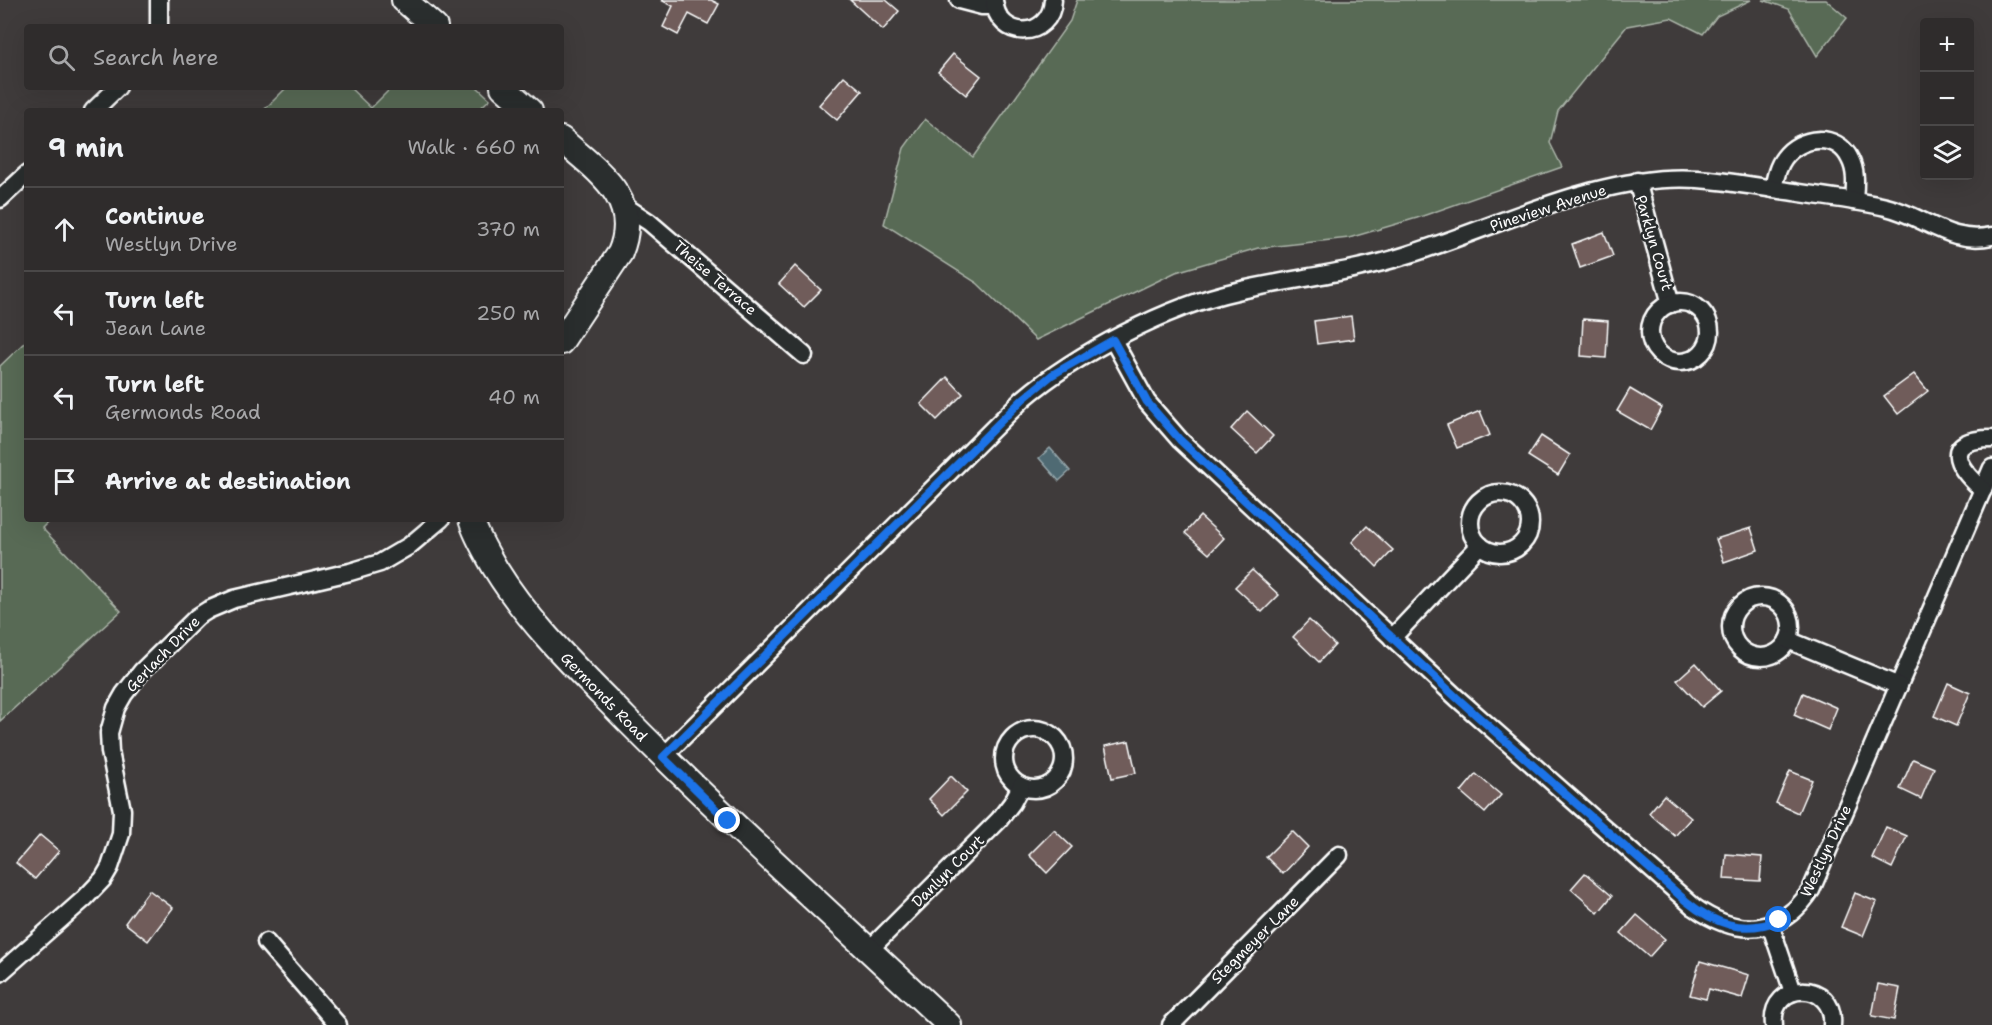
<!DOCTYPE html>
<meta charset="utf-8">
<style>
:root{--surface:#2f2c2c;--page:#373434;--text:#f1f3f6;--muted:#a7a7a9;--line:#4a4848}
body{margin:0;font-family:"Shantell Sans",sans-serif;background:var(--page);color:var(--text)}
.controls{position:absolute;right:18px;top:18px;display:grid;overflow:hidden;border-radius:6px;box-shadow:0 6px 24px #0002}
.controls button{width:54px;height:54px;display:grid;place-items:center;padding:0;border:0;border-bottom:2px solid var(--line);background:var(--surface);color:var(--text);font:30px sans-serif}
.stop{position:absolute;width:18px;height:18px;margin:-14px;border:4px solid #1a73e8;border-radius:50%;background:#fff}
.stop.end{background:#1a73e8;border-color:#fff;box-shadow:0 2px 6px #0008}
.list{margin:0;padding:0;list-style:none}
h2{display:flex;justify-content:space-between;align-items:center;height:78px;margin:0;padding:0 24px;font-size:26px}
h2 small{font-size:20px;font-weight:400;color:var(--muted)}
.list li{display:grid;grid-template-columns:39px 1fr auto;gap:18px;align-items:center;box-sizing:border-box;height:84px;padding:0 24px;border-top:2px solid var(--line)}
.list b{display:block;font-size:22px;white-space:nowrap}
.list p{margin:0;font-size:20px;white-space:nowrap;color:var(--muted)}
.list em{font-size:20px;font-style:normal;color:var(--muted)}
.icon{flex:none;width:33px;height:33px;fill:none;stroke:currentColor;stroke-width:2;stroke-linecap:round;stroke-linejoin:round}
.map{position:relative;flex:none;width:1992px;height:1025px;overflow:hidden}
.search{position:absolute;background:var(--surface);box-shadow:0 6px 24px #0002;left:24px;top:24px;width:540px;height:66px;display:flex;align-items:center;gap:15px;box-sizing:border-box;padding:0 21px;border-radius:6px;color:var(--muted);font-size:22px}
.panel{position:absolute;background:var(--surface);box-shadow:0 6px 24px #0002;left:24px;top:108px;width:540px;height:414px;border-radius:6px}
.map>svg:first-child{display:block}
.green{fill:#586b55;stroke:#acb5aa;stroke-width:1.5}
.water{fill:#4f6a73;stroke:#95a6ab;stroke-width:1.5}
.building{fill:#6f5c5a;stroke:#fff;stroke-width:1.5}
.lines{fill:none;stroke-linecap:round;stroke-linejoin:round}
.street-casing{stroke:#fff;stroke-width:21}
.secondary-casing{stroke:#fff;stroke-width:28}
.street{stroke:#2a2d2e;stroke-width:16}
.secondary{stroke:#2a2d2e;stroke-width:24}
.route{stroke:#1a73e8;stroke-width:8}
.labels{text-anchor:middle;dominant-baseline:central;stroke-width:5;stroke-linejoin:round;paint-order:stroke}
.street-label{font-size:15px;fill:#fff;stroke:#2a2d2e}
</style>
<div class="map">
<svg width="1992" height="1025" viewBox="0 0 1992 1025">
<rect width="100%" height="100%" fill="#3f3b3b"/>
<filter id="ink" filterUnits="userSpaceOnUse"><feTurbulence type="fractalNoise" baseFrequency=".0167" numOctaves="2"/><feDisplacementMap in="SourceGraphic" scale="12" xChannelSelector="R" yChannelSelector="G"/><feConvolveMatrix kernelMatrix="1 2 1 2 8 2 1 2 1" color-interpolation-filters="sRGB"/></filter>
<g filter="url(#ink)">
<g class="green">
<polygon points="1077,0 1751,0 1717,16 1703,34 1671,18 1627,26 1558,111 1550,143 1562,167 1417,218 1349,238 1258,248 1176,272 1036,340 977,283 884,224 904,148 925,119 973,157 1070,21"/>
<polygon points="1763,0 1826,0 1847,18 1817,56 1789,9"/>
<polygon points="287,87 349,87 371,108 392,87 477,87 490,99 477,111 263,111"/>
<polygon points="27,340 27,519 51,519 42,528 121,611 0,721 0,366"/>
</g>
<polygon class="water" points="1050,448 1070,471 1059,481 1039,458"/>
<g class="building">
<polygon points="661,0 711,0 719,4 708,24 689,14 678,35 663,27 673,6"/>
<polygon points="850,0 886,0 899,11 883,30"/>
<polygon points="953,54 981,76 966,95 938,72"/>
<polygon points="844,76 862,91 837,120 819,105"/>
<polygon points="1604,232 1613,256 1580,268 1572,244"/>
<polygon points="795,266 821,290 804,307 779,284"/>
<polygon points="1351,316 1354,339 1317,344 1314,321"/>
<polygon points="1583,319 1608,321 1606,358 1581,356"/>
<polygon points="1914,374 1928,391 1898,414 1884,396"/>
<polygon points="947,377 963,394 937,420 921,404"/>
<polygon points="1630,389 1662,408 1650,430 1617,411"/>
<polygon points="1247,411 1273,436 1257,453 1231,429"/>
<polygon points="1480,411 1490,435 1457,448 1447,425"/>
<polygon points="1541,436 1570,455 1558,475 1528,456"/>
<polygon points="1200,516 1224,538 1209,554 1185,533"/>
<polygon points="1367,526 1393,550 1377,567 1352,542"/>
<polygon points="1751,528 1758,550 1724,562 1716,539"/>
<polygon points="1252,570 1279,595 1262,612 1235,587"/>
<polygon points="1309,620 1335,645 1319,662 1293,637"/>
<polygon points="1696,663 1721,691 1702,707 1677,680"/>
<polygon points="1948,683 1970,693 1956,726 1934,716"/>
<polygon points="1803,693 1837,708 1828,730 1794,715"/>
<polygon points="1129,741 1136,773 1112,778 1105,746"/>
<polygon points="1913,759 1934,768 1921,799 1900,789"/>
<polygon points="1790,771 1812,780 1798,813 1776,803"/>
<polygon points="1476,774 1501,795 1485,813 1461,792"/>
<polygon points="951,776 967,792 944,815 929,799"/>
<polygon points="1664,795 1691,818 1675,836 1649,813"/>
<polygon points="1886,827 1907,836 1892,868 1872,858"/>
<polygon points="1054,830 1072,847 1047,873 1029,855"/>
<polygon points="1292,831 1308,847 1283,874 1266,857"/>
<polygon points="40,835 59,851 35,879 16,863"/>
<polygon points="1726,854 1762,857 1760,881 1724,879"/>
<polygon points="1585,873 1612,896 1598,913 1571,889"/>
<polygon points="149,890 173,908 148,941 125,923"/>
<polygon points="1855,893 1877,902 1863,936 1841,927"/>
<polygon points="1637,915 1665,939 1649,957 1621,933"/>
<polygon points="1700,961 1749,975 1742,998 1709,989 1706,999 1690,995"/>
<polygon points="1878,984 1900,988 1894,1020 1872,1016"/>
</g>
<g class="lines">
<defs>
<g id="street">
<polyline points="159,0 159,27"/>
<polyline points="959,0 982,6 995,6"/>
<path d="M994,0C997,41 1051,40 1053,0"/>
<polyline points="93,111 118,87"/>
<polyline points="1637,181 1671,304"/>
<path d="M1773,189C1775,179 1777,167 1784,158C1800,136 1837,132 1850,159C1857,172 1855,187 1854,201"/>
<polyline points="0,199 27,174"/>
<polyline points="623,205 649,222 804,355"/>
<circle cx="1680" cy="332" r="30"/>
<path d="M1113,340L1147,402L1180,440L1457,698L1694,907C1737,937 1780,937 1811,890L1992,468"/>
<path d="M1983,490C1955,466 1941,439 1992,439"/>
<circle cx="1500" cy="523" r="30"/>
<circle cx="1761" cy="627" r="30"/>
<polyline points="1392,638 1480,545"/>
<polyline points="1788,640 1899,686"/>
<circle cx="1034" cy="759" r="30"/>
<path d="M663,757L1023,399C1077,353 1168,306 1237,291C1294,278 1351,273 1407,255C1498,227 1602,172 1698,179C1730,181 1763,188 1794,192C1825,197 1856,200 1886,207C1925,216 1949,245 1992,236"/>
<polyline points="1770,924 1793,992"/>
<polyline points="266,942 338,1025"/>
<polyline points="869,950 999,820 1012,803 1021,786"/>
<polyline points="0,973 85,898 103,879 110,867 121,834 122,810 110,752 109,733 116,708 124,694 142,671 197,617 208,610 234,599 350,572 380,563 409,546 441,519"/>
<polyline points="1171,1025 1339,855"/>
<path d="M1774,1025C1769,980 1836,979 1832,1025"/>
</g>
<g id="secondary">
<polyline points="404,0 435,27"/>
<polyline points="503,87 530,111"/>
<path d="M561,139C596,170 643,199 620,253L561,342"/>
<path d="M471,519C476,536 486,552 495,568C530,625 579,671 626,719C730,824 841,923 949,1025"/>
</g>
</defs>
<use href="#street" class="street-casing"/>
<use href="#secondary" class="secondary-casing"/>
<use href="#street" class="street"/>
<use href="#secondary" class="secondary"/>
</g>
</g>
<g class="lines" filter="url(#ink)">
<path class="route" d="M728,821L663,757L1023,399L1052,375L1113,340L1147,402L1180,440L1457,698L1686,901C1714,924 1744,935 1779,920"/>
</g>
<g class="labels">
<g class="street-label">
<text transform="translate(1548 208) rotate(-18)">Pineview Avenue</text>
<text transform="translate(1654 243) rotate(74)">Parklyn Court</text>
<text transform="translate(715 278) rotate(41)">Theise Terrace</text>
<text transform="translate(163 654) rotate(-46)">Gerlach Drive</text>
<text transform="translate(604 697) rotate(46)">Germonds Road</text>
<text transform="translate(1826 851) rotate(-65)">Westlyn Drive</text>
<text transform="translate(948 871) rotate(-45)">Danlyn Court</text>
<text transform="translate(1255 940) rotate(-45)">Stegmeyer Lane</text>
</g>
</g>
</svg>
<div class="controls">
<button>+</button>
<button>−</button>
<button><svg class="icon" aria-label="layers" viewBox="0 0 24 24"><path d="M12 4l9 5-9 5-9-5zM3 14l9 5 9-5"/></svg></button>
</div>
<div class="stop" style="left:1779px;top:920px"></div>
<div class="stop end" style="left:728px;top:821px"></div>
<div class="search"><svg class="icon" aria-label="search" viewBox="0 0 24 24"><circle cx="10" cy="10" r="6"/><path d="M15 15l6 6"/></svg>Search here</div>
<section class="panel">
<h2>9 min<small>Walk · 660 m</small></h2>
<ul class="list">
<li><svg class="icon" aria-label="ahead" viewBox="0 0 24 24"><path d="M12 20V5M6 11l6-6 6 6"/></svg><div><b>Continue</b><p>Westlyn Drive</p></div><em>370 m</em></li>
<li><svg class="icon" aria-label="left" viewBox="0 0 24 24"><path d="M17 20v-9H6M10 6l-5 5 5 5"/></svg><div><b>Turn left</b><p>Jean Lane</p></div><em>250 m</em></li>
<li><svg class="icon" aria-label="left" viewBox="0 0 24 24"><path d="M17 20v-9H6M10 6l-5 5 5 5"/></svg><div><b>Turn left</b><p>Germonds Road</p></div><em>40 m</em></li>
<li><svg class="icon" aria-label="arrive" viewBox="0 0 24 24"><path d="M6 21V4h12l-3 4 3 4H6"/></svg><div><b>Arrive at destination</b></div></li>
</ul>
</section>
</div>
